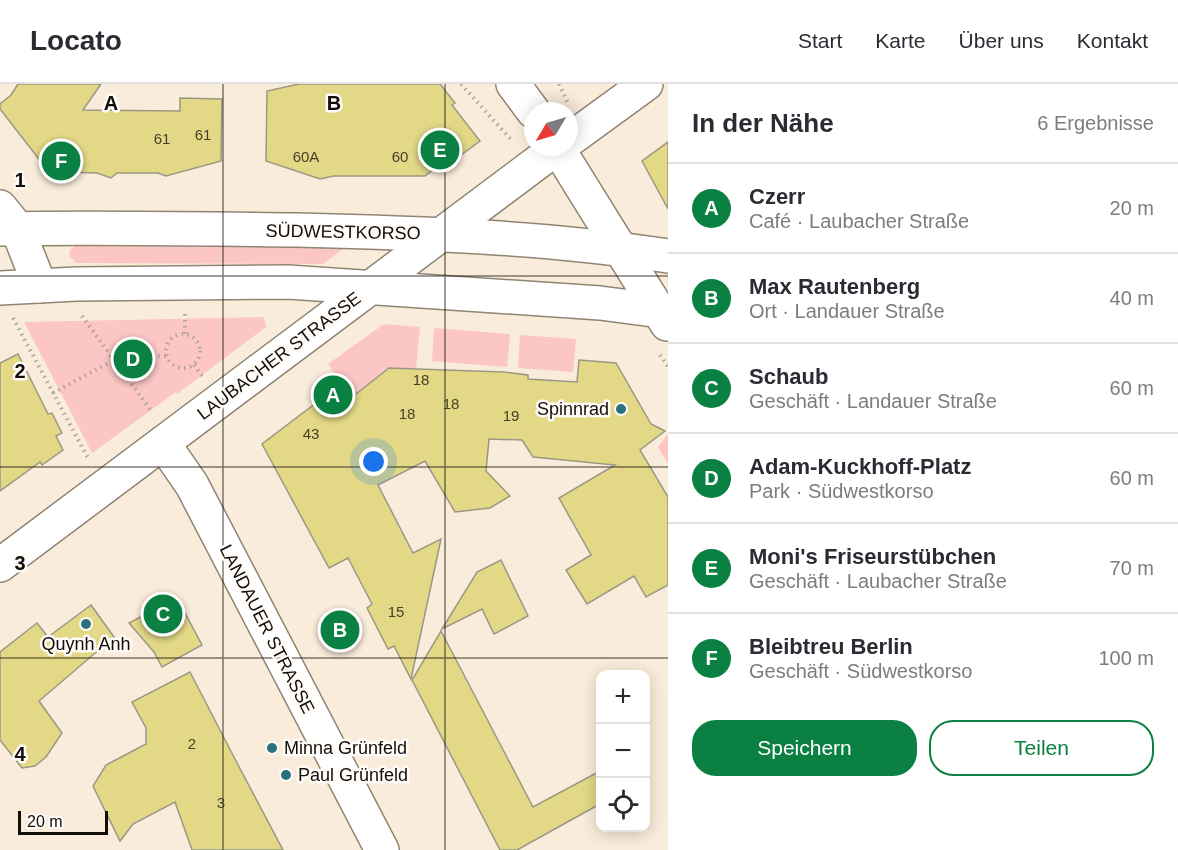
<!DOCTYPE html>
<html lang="de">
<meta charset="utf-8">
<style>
:root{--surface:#fff;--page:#f2f2f3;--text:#2b2b33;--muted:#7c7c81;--line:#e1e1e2;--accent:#0b8043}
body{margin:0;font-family:Helvetica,sans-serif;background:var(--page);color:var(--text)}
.controls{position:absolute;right:18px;bottom:18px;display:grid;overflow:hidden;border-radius:12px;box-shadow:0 3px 15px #0003}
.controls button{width:54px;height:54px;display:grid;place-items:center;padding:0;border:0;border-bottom:2px solid var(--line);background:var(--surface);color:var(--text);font:30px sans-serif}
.compass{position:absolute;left:524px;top:18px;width:54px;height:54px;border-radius:50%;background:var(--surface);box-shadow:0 3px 15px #0003;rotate:232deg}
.scale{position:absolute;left:18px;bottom:15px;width:90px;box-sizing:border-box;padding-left:6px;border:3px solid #130e08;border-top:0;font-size:16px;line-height:21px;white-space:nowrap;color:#130e08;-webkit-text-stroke:4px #fefbf8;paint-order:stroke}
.you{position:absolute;left:374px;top:378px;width:21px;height:21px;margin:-15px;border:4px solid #fff;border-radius:50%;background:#1a73e8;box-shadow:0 0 0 9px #1a73e833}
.badge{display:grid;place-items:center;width:39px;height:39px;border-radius:50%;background:var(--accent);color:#fff;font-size:20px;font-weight:700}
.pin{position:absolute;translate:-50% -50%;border:3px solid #fff;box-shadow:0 2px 6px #0006}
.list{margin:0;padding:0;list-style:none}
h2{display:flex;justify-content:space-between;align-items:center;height:78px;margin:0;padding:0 24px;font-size:26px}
h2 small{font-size:20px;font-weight:400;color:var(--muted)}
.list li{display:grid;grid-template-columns:39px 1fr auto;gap:18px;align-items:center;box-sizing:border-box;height:90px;padding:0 24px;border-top:2px solid var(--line)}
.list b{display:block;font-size:22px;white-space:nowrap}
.list p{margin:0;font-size:20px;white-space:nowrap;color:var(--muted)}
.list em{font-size:20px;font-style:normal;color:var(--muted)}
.actions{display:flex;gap:12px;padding:18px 24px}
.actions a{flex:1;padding:14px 0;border:2px solid var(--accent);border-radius:24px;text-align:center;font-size:21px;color:var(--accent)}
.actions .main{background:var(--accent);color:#fff}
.icon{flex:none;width:33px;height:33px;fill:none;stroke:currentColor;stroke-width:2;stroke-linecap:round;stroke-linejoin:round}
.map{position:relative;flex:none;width:668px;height:766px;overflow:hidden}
header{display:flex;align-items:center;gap:36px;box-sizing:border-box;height:84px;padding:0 30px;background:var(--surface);border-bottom:2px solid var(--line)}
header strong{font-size:28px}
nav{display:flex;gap:33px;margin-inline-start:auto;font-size:21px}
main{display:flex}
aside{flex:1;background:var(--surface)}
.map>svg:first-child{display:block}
.green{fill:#fbc6c4}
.building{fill:#e2d886;stroke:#9a9884;stroke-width:1.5}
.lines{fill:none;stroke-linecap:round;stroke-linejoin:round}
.street-casing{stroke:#908473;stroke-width:36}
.secondary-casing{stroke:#908473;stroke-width:36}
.path{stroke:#afa496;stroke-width:4;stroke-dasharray:1.5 4.5;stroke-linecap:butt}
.street{stroke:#fff;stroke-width:33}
.secondary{stroke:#fff;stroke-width:33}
.grid{fill:none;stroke:#130e08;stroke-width:1.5;stroke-opacity:0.55}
.poi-dot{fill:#2a717e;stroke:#fefbf8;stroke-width:2}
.labels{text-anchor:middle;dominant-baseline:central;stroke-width:5;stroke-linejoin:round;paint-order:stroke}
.number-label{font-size:15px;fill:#474028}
.street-label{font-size:18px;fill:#130e08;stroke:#fefbf8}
.poi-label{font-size:18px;fill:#130e08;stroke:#fefbf8;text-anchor:start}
.grid-label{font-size:20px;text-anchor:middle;font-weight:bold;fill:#130e08;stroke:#fefbf8;stroke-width:5;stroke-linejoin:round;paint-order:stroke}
</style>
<header>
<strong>Locato</strong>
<nav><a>Start</a><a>Karte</a><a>Über uns</a><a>Kontakt</a></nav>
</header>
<main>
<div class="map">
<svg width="668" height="766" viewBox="0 0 668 766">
<rect width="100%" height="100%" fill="#faecda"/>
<g class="green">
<polygon points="75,162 344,164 323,180 76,179 69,172 70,166"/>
<polygon points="264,233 266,243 177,310 176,308 92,369 24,238"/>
<polygon points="384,240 420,243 416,286 385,287 353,316 328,280"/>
<polygon points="434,244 510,250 507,283 432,277"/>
<polygon points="520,251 576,255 573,288 518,284"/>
<polygon points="668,350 668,380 658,363"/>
</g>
<g class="building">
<polygon points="18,0 101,0 83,26 180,27 180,14 222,15 221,77 166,92 158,89 117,89 111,94 97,89 63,88 50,93 41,85 42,79 0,25 0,20 11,11"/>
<polygon points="299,0 440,0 455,19 452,21 480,57 461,71 458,67 425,92 334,92 320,95 266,77 267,7"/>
<polygon points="668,58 668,125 642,77"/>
<polygon points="18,270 48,330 52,329 62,349 56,352 63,366 42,381 40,378 0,407 0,279"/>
<polygon points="579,276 616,279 651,340 665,347 640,366 668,413 668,501 646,513 634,492 587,520 566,486 591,471 559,414 615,381 533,373 522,356 489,355 486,387 510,412 490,424 455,428 425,377 378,401 413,469 441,455 411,595 394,562 388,565 367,524 372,520 348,474 329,484 262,360 341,300 351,314 389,284 503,288 528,291 528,295 577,298"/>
<polygon points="501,476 528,532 494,550 482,525 442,545 477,488"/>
<polygon points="177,514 202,561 162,583 154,568 129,539"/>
<polygon points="91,521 114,553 39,617 62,649 46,673 35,682 22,684 0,656 0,568 37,539 48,553"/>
<polygon points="441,547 533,723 600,687 600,720 517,766 500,766 412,596"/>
<polygon points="190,588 236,677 283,766 192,766 175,718 133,740 120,757 93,702 106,681 146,660 146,644 132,618"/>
</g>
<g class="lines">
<defs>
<g id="street">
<polyline points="0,123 17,144 40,202"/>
<polyline points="163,359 192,401 382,766"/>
</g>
<g id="secondary">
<polyline points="513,0 533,27"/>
<polyline points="569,56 646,0"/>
<polyline points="557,63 667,240"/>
<path d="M0,145C99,143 197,145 296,146C421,149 544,153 668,172"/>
<polyline points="0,204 76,200 288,198 600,219 668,228"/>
<polyline points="0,481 558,63"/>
</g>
</defs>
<use href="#street" class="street-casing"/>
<use href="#secondary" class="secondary-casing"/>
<g class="path">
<polyline points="461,0 513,58"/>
<polyline points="559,0 568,19"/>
<polyline points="185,230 185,250"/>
<polyline points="82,232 152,328"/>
<polyline points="13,234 89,376"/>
<circle cx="183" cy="267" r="17"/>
<polyline points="660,271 668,283"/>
<polyline points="194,281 202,292"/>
<polyline points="53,309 114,276 127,272 167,272"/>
</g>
<use href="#street" class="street"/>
<use href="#secondary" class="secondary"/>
</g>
<path class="grid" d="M223,0V766M445,0V766M0,192H668M0,383H668M0,574H668"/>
<g class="poi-dot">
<circle cx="621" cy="325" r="6"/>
<circle cx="86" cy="540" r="6"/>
<circle cx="272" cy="664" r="6"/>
<circle cx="286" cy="691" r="6"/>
</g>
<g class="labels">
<g class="number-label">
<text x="203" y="50">61</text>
<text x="162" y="54">61</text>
<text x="306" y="72">60A</text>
<text x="400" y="72">60</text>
<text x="421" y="295">18</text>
<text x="451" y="319">18</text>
<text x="407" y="329">18</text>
<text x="511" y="331">19</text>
<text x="311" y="349">43</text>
<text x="396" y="527">15</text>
<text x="192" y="659">2</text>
<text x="221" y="718">3</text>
</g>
<g class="street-label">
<text transform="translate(343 148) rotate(1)">SÜDWESTKORSO</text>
<text transform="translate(279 272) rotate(-37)">LAUBACHER STRASSE</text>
<text transform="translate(267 545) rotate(63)">LANDAUER STRASSE</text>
</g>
<g class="poi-label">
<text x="609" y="325" text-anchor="end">Spinnrad</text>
<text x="86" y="560" text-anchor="middle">Quynh Anh</text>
<text x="284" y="664">Minna Grünfeld</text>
<text x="298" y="691">Paul Grünfeld</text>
</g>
</g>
<g class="grid-label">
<text x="111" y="26">A</text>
<text x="334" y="26">B</text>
<text x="20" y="103">1</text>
<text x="20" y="294">2</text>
<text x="20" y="486">3</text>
<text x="20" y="677">4</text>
</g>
</svg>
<div class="controls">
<button>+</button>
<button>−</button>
<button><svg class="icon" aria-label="locate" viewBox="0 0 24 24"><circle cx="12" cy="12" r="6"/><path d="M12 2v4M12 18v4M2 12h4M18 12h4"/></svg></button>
</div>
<svg class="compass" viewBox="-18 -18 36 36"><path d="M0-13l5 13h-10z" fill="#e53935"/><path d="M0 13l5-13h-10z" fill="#7c7c81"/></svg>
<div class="scale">20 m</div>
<div class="you"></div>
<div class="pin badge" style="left:333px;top:311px">A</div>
<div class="pin badge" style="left:340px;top:546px">B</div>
<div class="pin badge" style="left:163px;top:530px">C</div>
<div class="pin badge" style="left:133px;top:275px">D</div>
<div class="pin badge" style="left:440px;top:66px">E</div>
<div class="pin badge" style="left:61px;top:77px">F</div>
</div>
<aside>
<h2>In der Nähe<small>6 Ergebnisse</small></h2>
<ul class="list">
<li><span class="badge">A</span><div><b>Czerr</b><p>Café · Laubacher Straße</p></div><em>20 m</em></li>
<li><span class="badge">B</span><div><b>Max Rautenberg</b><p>Ort · Landauer Straße</p></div><em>40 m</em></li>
<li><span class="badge">C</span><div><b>Schaub</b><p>Geschäft · Landauer Straße</p></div><em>60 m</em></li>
<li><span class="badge">D</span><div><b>Adam-Kuckhoff-Platz</b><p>Park · Südwestkorso</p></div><em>60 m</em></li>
<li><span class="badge">E</span><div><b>Moni's Friseurstübchen</b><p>Geschäft · Laubacher Straße</p></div><em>70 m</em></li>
<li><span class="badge">F</span><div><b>Bleibtreu Berlin</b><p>Geschäft · Südwestkorso</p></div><em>100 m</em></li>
</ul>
<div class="actions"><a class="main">Speichern</a><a>Teilen</a></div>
</aside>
</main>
